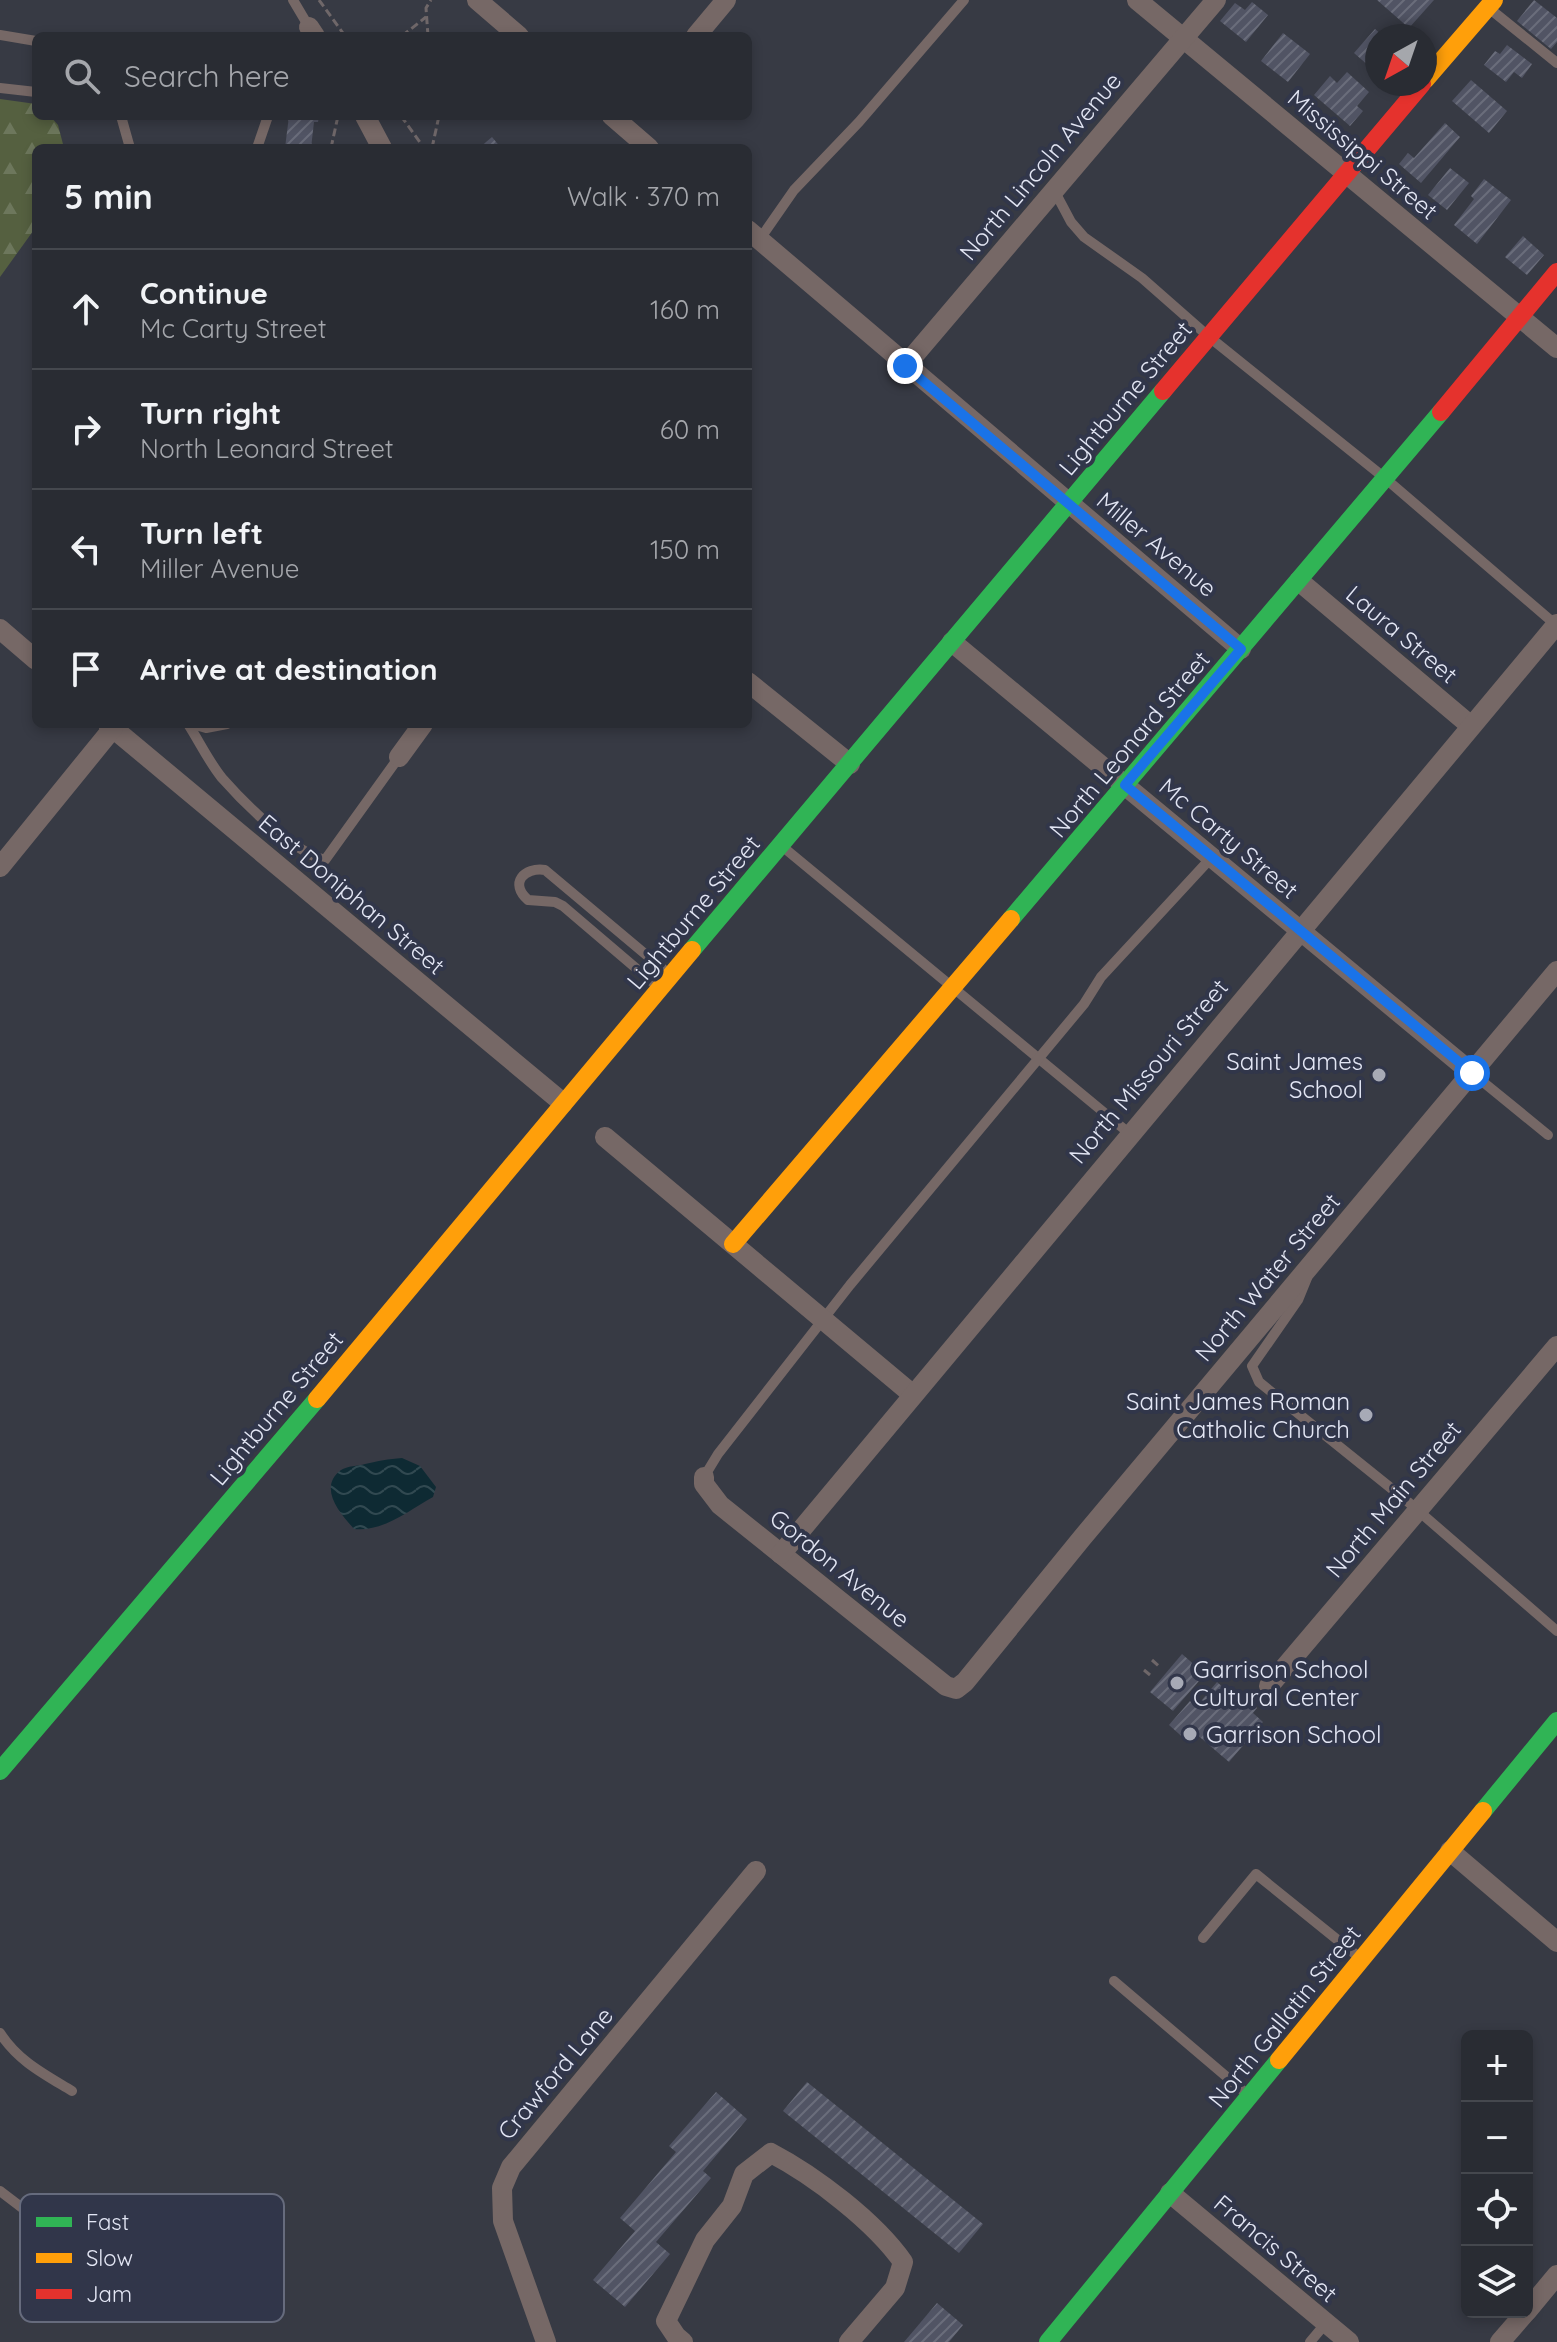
<!DOCTYPE html>
<meta charset="utf-8">
<style>
:root{--surface:#292c33;--page:#35383f;--text:#f1f3f6;--muted:#a5a7ac;--line:#45484e}
body{margin:0;font-family:Quicksand,sans-serif;background:var(--page);color:var(--text)}
.controls{position:absolute;right:24px;bottom:24px;display:grid;overflow:hidden;border-radius:12px;box-shadow:0 4px 12px #0003}
.controls button{width:72px;height:72px;display:grid;place-items:center;padding:0;border:0;border-bottom:2px solid var(--line);background:var(--surface);color:var(--text);font:40px sans-serif}
.compass{position:absolute;left:1365px;top:24px;width:72px;height:72px;border-radius:50%;background:var(--surface);box-shadow:0 4px 12px #0003;rotate:220deg}
.stop{position:absolute;width:24px;height:24px;margin:-18px;border:6px solid #1a73e8;border-radius:50%;background:#fff}
.stop.end{background:#1a73e8;border-color:#fff;box-shadow:0 2px 8px #0008}
.list{margin:0;padding:0;list-style:none}
h2{display:flex;justify-content:space-between;align-items:center;height:104px;margin:0;padding:0 32px;font-size:34px}
h2 small{font-size:26px;font-weight:400;color:var(--muted)}
.list li{display:grid;grid-template-columns:52px 1fr auto;gap:24px;align-items:center;box-sizing:border-box;height:120px;padding:0 32px;border-top:2px solid var(--line)}
.list b{display:block;font-size:30px;white-space:nowrap}
.list p{margin:0;font-size:26px;white-space:nowrap;color:var(--muted)}
.list em{font-size:26px;font-style:normal;color:var(--muted)}
.icon{flex:none;width:44px;height:44px;fill:none;stroke:currentColor;stroke-width:2;stroke-linecap:round;stroke-linejoin:round}
.map{position:relative;flex:none;width:1557px;height:2342px;overflow:hidden}
.search{position:absolute;background:var(--surface);box-shadow:0 4px 12px #0003;left:32px;top:32px;width:720px;height:88px;display:flex;align-items:center;gap:20px;box-sizing:border-box;padding:0 28px;border-radius:12px;color:var(--muted);font-size:30px}
.panel{position:absolute;background:var(--surface);box-shadow:0 4px 12px #0003;left:32px;top:144px;width:720px;height:584px;border-radius:12px}
.map>svg:first-child{display:block}
.forest{fill:url(#forest-firs)}
.water{fill:url(#water-waves)}
.building{fill:url(#building-hatch)}
.lines{fill:none;stroke-linecap:round;stroke-linejoin:round}
.path{stroke:#6f6769;stroke-width:3;stroke-dasharray:8 4;stroke-linecap:butt}
.lane{stroke:#766866;stroke-width:10}
.street{stroke:#766866;stroke-width:20}
.fast{stroke:#30b455;stroke-width:18}
.slow{stroke:#ff9f0a;stroke-width:18}
.jam{stroke:#e5322d;stroke-width:18}
.route{stroke:#1a73e8;stroke-width:10}
.poi-dot{fill:#a7aab6;stroke:#31364a;stroke-width:3}
.labels{text-anchor:middle;dominant-baseline:central;stroke-width:8;stroke-linejoin:round;paint-order:stroke}
.street-label{font-size:24px;fill:#e3e6f4;stroke:#31364a}
.poi-label{font-size:24px;fill:#e3e6f4;stroke:#31364a;text-anchor:end}
.key{fill:#31364a;stroke:#666b7d;stroke-width:2}
.key-label{font-size:22px;fill:#e3e6f4}
</style>
<div class="map">
<svg width="1557" height="2342" viewBox="0 0 1557 2342">
<defs>
<pattern id="forest-firs" width="22" height="20" patternUnits="userSpaceOnUse" patternTransform="scale(2)"><rect width="22" height="20" fill="#556040"/><path d="M5 1l3.5 6h-7zM16 11l3.5 6h-7z" fill="#6d775c"/></pattern>
<pattern id="water-waves" width="16" height="10" patternUnits="userSpaceOnUse" patternTransform="scale(2)"><rect width="16" height="10" fill="#0e2a33"/><path d="M0 5q4-4 8 0t8 0" fill="none" stroke="#314951"/></pattern>
<pattern id="building-hatch" width="6" height="6" patternUnits="userSpaceOnUse" patternTransform="scale(2)"><rect width="6" height="6" fill="#515464"/><path d="M-1 1l2-2M0 6l6-6M5 7l2-2" fill="none" stroke="#6a6d7b"/></pattern>
</defs>
<rect width="100%" height="100%" fill="#373a44"/>
<polygon class="forest" points="0,99 36,104 36,116 50,116 58,125 64,148 36,148 36,227 0,277"/>
<path class="water" d="M402,1458L420,1466L436,1487L433,1497C408,1511 383,1532 354,1529C341,1514 317,1488 341,1470C347,1466 358,1466 365,1464C378,1461 388,1459 402,1458Z"/>
<g class="building">
<polygon points="1377,0 1434,0 1409,28"/>
<polygon points="1534,0 1557,18 1557,42 1551,49 1517,21"/>
<polygon points="1252,2 1268,15 1246,42 1220,21 1235,3 1245,10"/>
<polygon points="1375,29 1383,36 1377,36 1377,73 1354,53"/>
<polygon points="1283,33 1310,54 1288,82 1261,61"/>
<polygon points="1507,45 1532,64 1522,78 1514,72 1506,82 1484,65 1495,51 1500,54"/>
<polygon points="1347,72 1369,92 1357,106 1363,111 1350,126 1314,95 1330,76 1337,83"/>
<polygon points="1471,80 1507,111 1489,133 1452,101"/>
<polygon points="289,116 319,116 318,122 314,122 311,148 285,148"/>
<polygon points="1445,123 1460,137 1421,183 1399,164 1408,153 1414,158"/>
<polygon points="492,137 501,148 479,148"/>
<polygon points="1450,168 1469,183 1447,210 1428,195"/>
<polygon points="1484,179 1511,200 1477,244 1454,225 1474,199 1471,196"/>
<polygon points="1523,236 1544,255 1527,275 1505,257"/>
<polygon points="1182,1654 1205,1674 1173,1711 1150,1692"/>
<polygon points="1217,1682 1240,1702 1245,1697 1251,1702 1257,1708 1253,1713 1263,1722 1229,1762 1195,1733 1188,1742 1169,1725 1190,1701 1196,1707"/>
<polygon points="807,2082 983,2224 959,2253 783,2111"/>
<polygon points="716,2092 747,2119 703,2171 711,2178 656,2242 670,2254 625,2307 593,2280 635,2231 620,2218 676,2152 669,2146"/>
<polygon points="937,2303 963,2325 949,2342 904,2342"/>
</g>
<g class="lines">
<g class="path">
<polyline points="319,0 345,36"/>
<polyline points="402,36 426,17"/>
<polyline points="428,36 426,8 431,0"/>
<polyline points="401,116 424,148"/>
<polyline points="331,148 338,116"/>
<polyline points="432,148 439,116"/>
<polyline points="1152,1660 1160,1667"/>
<polyline points="1144,1670 1150,1675"/>
</g>
<g class="lane">
<polyline points="293,0 309,27 308,29"/>
<polyline points="1490,9 1557,63"/>
<polyline points="0,35 36,41"/>
<polyline points="0,88 36,92"/>
<polyline points="121,116 130,148"/>
<polyline points="257,148 268,116"/>
<polyline points="1054,190 1071,222 1084,237 1142,278 1208,336 1386,479 1556,625"/>
<polyline points="760,239 794,190 859,122 964,0"/>
<path d="M188,724C199,741 209,762 222,778C244,803 293,852 325,860L399,757"/>
<polyline points="192,724 206,728 227,724"/>
<polyline points="783,847 1130,1134"/>
<path d="M658,987L563,906L555,902L528,900C509,883 524,867 545,870L669,974"/>
<polyline points="1472,1073 1548,1135"/>
<polyline points="1307,1278 1298,1300 1252,1366 1259,1382 1407,1501 1557,1631"/>
<polyline points="704,1477 718,1454 850,1285 1084,1004 1101,977 1211,858"/>
<polyline points="1203,1938 1256,1874 1360,1958"/>
<polyline points="1114,1981 1248,2095"/>
<path d="M0,2033C18,2061 44,2074 72,2091"/>
<path d="M0,2191C25,2211 61,2231 58,2267"/>
<polyline points="1310,2342 1326,2323"/>
</g>
<g class="street">
<polyline points="477,0 519,36"/>
<polyline points="1137,0 1557,348"/>
<polyline points="309,27 315,36"/>
<polyline points="696,36 726,0"/>
<polyline points="365,116 382,148"/>
<polyline points="612,116 649,148"/>
<polyline points="748,230 1241,649"/>
<polyline points="905,366 1216,0"/>
<polyline points="1299,581 1471,726"/>
<polyline points="0,629 36,660"/>
<polyline points="952,642 1472,1073"/>
<polyline points="748,682 850,764"/>
<polyline points="108,724 563,1103"/>
<polyline points="399,757 423,724"/>
<polyline points="0,867 113,728"/>
<polyline points="605,1137 912,1394"/>
<polyline points="704,1477 704,1484 720,1505 946,1686 956,1689 965,1682 1082,1538 1557,971"/>
<polyline points="781,1554 1557,624"/>
<polyline points="1269,1686 1557,1346"/>
<polyline points="1450,1851 1557,1942"/>
<polyline points="1170,2193 1349,2342"/>
<polyline points="1527,2311 1557,2275"/>
<polyline points="546,2342 503,2221 502,2188 511,2167 756,1871"/>
<path d="M683,2342L676,2336L666,2321L705,2240L732,2206L744,2174L771,2153C815,2176 875,2222 903,2262L895,2288L849,2342"/>
<polyline points="1500,2342 1526,2312"/>
</g>
<g class="fast">
<polyline points="1011,919 1441,412"/>
<polyline points="692,950 1163,391"/>
<polyline points="0,1771 317,1399"/>
<polyline points="1483,1811 1557,1721"/>
<polyline points="1048,2342 1279,2060"/>
</g>
<g class="slow">
<polyline points="1425,80 1494,0"/>
<polyline points="733,1244 1011,919"/>
<polyline points="317,1399 692,950"/>
<polyline points="1279,2060 1483,1811"/>
</g>
<g class="jam">
<polyline points="1163,391 1422,84"/>
<polyline points="1441,412 1557,272"/>
</g>
</g>
<g class="lines">
<polyline class="route" points="905,366 1241,649 1125,785 1472,1073"/>
</g>
<g class="poi-dot">
<circle cx="1379" cy="1075" r="8"/>
<circle cx="1366" cy="1415" r="8"/>
<circle cx="1177" cy="1683" r="8"/>
<circle cx="1190" cy="1734" r="8"/>
</g>
<g class="labels">
<g class="street-label">
<text transform="translate(1363 154) rotate(40)">Mississippi Street</text>
<text transform="translate(1040 166) rotate(-50)">North Lincoln Avenue</text>
<text transform="translate(1125 398) rotate(-50)">Lightburne Street</text>
<text transform="translate(1157 544) rotate(40)">Miller Avenue</text>
<text transform="translate(1402 634) rotate(40)">Laura Street</text>
<text transform="translate(1129 744) rotate(-50)">North Leonard Street</text>
<text transform="translate(1229 838) rotate(40)">Mc Carty Street</text>
<text transform="translate(352 894) rotate(40)">East Doniphan Street</text>
<text transform="translate(693 912) rotate(-50)">Lightburne Street</text>
<text transform="translate(1148 1071) rotate(-50)">North Missouri Street</text>
<text transform="translate(1267 1277) rotate(-50)">North Water Street</text>
<text transform="translate(276 1408) rotate(-50)">Lightburne Street</text>
<text transform="translate(1393 1499) rotate(-50)">North Main Street</text>
<text transform="translate(840 1568) rotate(39)">Gordon Avenue</text>
<text transform="translate(1284 2016) rotate(-51)">North Gallatin Street</text>
<text transform="translate(555 2073) rotate(-50)">Crawford Lane</text>
<text transform="translate(1276 2248) rotate(40)">Francis Street</text>
</g>
<g class="poi-label">
<text x="1363" y="1061">Saint James<tspan x="1363" dy="28">School</tspan></text>
<text x="1350" y="1401">Saint James Roman<tspan x="1350" dy="28">Catholic Church</tspan></text>
<text x="1193" y="1669" text-anchor="start">Garrison School<tspan x="1193" dy="28">Cultural Center</tspan></text>
<text x="1206" y="1734" text-anchor="start">Garrison School</text>
</g>
</g>
<rect x="20" y="2194" width="264" height="128" rx="12" class="key"/>
<rect x="36" y="2217" width="36" height="10" fill="#30b455"/>
<rect x="36" y="2253" width="36" height="10" fill="#ff9f0a"/>
<rect x="36" y="2289" width="36" height="10" fill="#e5322d"/>
<g class="key-label">
<text x="86" y="2230">Fast</text>
<text x="86" y="2266">Slow</text>
<text x="86" y="2302">Jam</text>
</g>
</svg>
<div class="controls">
<button>+</button>
<button>−</button>
<button><svg class="icon" aria-label="locate" viewBox="0 0 24 24"><circle cx="12" cy="12" r="6"/><path d="M12 2v4M12 18v4M2 12h4M18 12h4"/></svg></button>
<button><svg class="icon" aria-label="layers" viewBox="0 0 24 24"><path d="M12 4l9 5-9 5-9-5zM3 14l9 5 9-5"/></svg></button>
</div>
<svg class="compass" viewBox="-18 -18 36 36"><path d="M0-13l5 13h-10z" fill="#e53935"/><path d="M0 13l5-13h-10z" fill="#a5a7ac"/></svg>
<div class="stop" style="left:1472px;top:1073px"></div>
<div class="stop end" style="left:905px;top:366px"></div>
<div class="search"><svg class="icon" aria-label="search" viewBox="0 0 24 24"><circle cx="10" cy="10" r="6"/><path d="M15 15l6 6"/></svg>Search here</div>
<section class="panel">
<h2>5 min<small>Walk · 370 m</small></h2>
<ul class="list">
<li><svg class="icon" aria-label="ahead" viewBox="0 0 24 24"><path d="M12 20V5M6 11l6-6 6 6"/></svg><div><b>Continue</b><p>Mc Carty Street</p></div><em>160 m</em></li>
<li><svg class="icon" aria-label="right" viewBox="0 0 24 24"><path d="M7 20v-9h11M14 6l5 5-5 5"/></svg><div><b>Turn right</b><p>North Leonard Street</p></div><em>60 m</em></li>
<li><svg class="icon" aria-label="left" viewBox="0 0 24 24"><path d="M17 20v-9H6M10 6l-5 5 5 5"/></svg><div><b>Turn left</b><p>Miller Avenue</p></div><em>150 m</em></li>
<li><svg class="icon" aria-label="arrive" viewBox="0 0 24 24"><path d="M6 21V4h12l-3 4 3 4H6"/></svg><div><b>Arrive at destination</b></div></li>
</ul>
</section>
</div>
